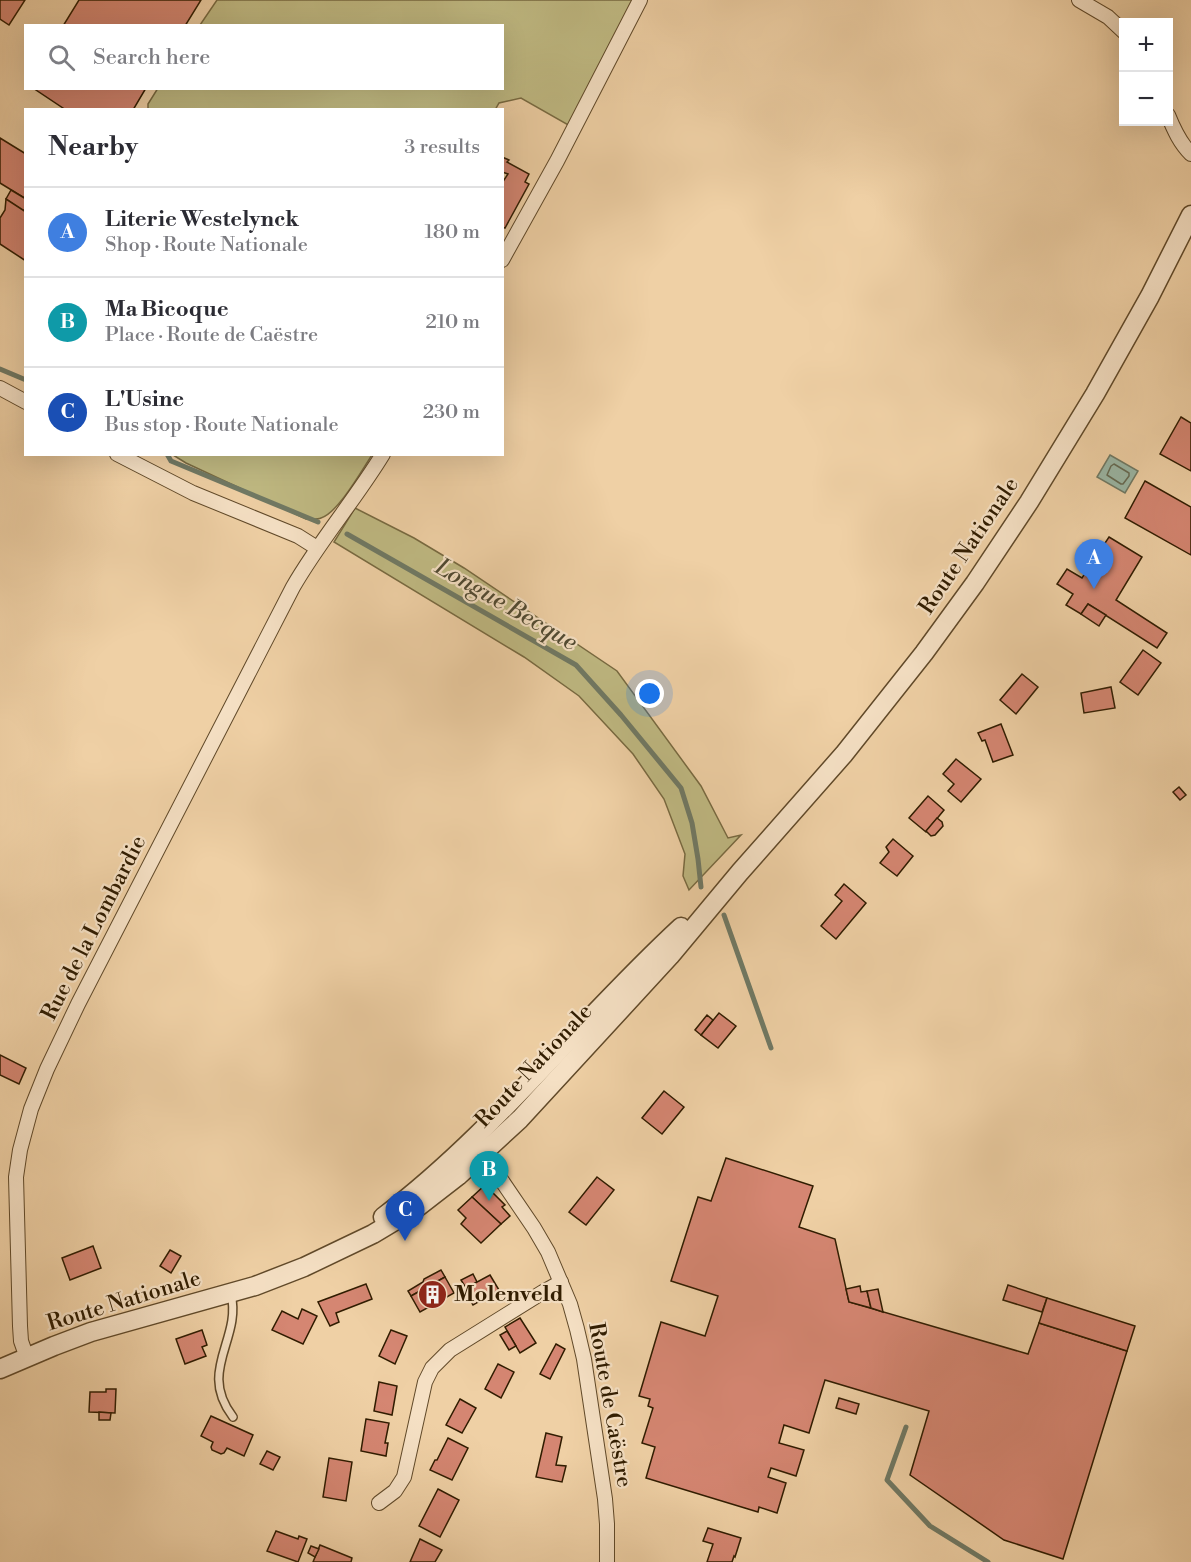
<!DOCTYPE html>
<meta charset="utf-8">
<style>
:root{--surface:#fff;--page:#f7f7f7;--text:#2b2b33;--muted:#7c7c81;--line:#e1e1e2;--accent:#d93025}
body{margin:0;font-family:"Libre Bodoni",serif;background:var(--page);color:var(--text)}
.controls{position:absolute;right:18px;top:18px;display:grid;overflow:hidden;border-radius:0px;box-shadow:0 6px 24px #0002}
.controls button{width:54px;height:54px;display:grid;place-items:center;padding:0;border:0;border-bottom:2px solid var(--line);background:var(--surface);color:var(--text);font:30px sans-serif}
.you{position:absolute;left:650px;top:694px;width:21px;height:21px;margin:-15px;border:4px solid #fff;border-radius:50%;background:#1a73e8;box-shadow:0 0 0 9px #1a73e833}
.badge{display:grid;place-items:center;width:39px;height:39px;border-radius:50%;background:var(--accent);color:#fff;font-size:20px;font-weight:700}
.pin{position:absolute;translate:-50% -50px;filter:drop-shadow(0 2px 3px #0008)}
.pin::after{content:'';position:absolute;top:32px;width:21px;height:18px;background:inherit;clip-path:polygon(0 0,100% 0,50% 100%)}
.list{margin:0;padding:0;list-style:none}
h2{display:flex;justify-content:space-between;align-items:center;height:78px;margin:0;padding:0 24px;font-size:26px}
h2 small{font-size:20px;font-weight:400;color:var(--muted)}
.list li{display:grid;grid-template-columns:39px 1fr auto;gap:18px;align-items:center;box-sizing:border-box;height:90px;padding:0 24px;border-top:2px solid var(--line)}
.list b{display:block;font-size:22px;white-space:nowrap}
.list p{margin:0;font-size:20px;white-space:nowrap;color:var(--muted)}
.list em{font-size:20px;font-style:normal;color:var(--muted)}
.icon{flex:none;width:33px;height:33px;fill:none;stroke:currentColor;stroke-width:2;stroke-linecap:round;stroke-linejoin:round}
.map{position:relative;flex:none;width:1191px;height:1562px;overflow:hidden}
.search{position:absolute;background:var(--surface);box-shadow:0 6px 24px #0002;left:24px;top:24px;width:480px;height:66px;display:flex;align-items:center;gap:15px;box-sizing:border-box;padding:0 21px;border-radius:0px;color:var(--muted);font-size:22px}
.panel{position:absolute;background:var(--surface);box-shadow:0 6px 24px #0002;left:24px;top:108px;width:480px;height:348px;border-radius:0px}
.map>svg:first-child{display:block}
.green{fill:#bfb982;stroke:#786a41;stroke-width:1.5}
.water{fill:#9ab7a6;stroke:#707964;stroke-width:1.5}
.lines{fill:none;stroke-linecap:round;stroke-linejoin:round}
.shore{stroke:#656a53;stroke-width:1.5}
.stream{stroke:#707964;stroke-width:5}
.building{fill:#d58672;stroke:#301c00;stroke-width:1.5}
.service-casing{stroke:#604929;stroke-width:10}
.minor-casing{stroke:#604929;stroke-width:16}
.tertiary-casing{stroke:#604929;stroke-width:21}
.service{stroke:#f5e0c4;stroke-width:7}
.minor{stroke:#f5e0c4;stroke-width:14}
.tertiary{stroke:#f5e0c4;stroke-width:18}
.labels{text-anchor:middle;dominant-baseline:central;stroke-width:4.5;stroke-linejoin:round;paint-order:stroke}
.street-label{font-size:22px;fill:#301c00;stroke:#f5e0c4}
.poi-label{font-size:22px;font-weight:bold;fill:#301c00;stroke:#f5e0c4;text-anchor:start}
.water-label{font-size:24px;font-style:italic;fill:#504a32;stroke:#f5e0c4}
</style>
<div class="map">
<svg width="1191" height="1562" viewBox="0 0 1191 1562">
<rect width="100%" height="100%" fill="#efd0a5"/>
<filter id="stains"><feTurbulence type="fractalNoise" baseFrequency=".00333" numOctaves="4"/><feColorMatrix values="0 0 0 0 .2 0 0 0 0 .09 0 0 0 0 .02 0 0 0 .5 -.17"/></filter>
<radialGradient id="worn" r=".72"><stop offset=".6" stop-color="#630" stop-opacity="0"/><stop offset="1" stop-color="#630" stop-opacity=".3"/></radialGradient>
<g class="green">
<polygon points="217,0 634,0 570,126 521,98 499,103 495,110 148,110 148,104 158,88 502,88 502,26 200,25"/>
<path d="M173,455H372C362,470 338,513 321,518C317,520 310,519 306,519L186,463Z"/>
<polygon points="355,508 414,538 464,568 617,671 701,786 728,838 741,835 689,890 683,876 685,854 664,799 633,754 579,696 524,657 334,542"/>
</g>
<polygon class="water" points="1110,455 1138,471 1125,493 1097,477"/>
<g class="lines">
<polygon class="shore" points="1114,464 1129,473 1129,476 1123,484 1121,484 1107,475 1111,466"/>
<g class="stream">
<polyline points="0,369 26,380"/>
<polyline points="167,454 171,461 318,522"/>
<polyline points="347,534 576,665 621,715 681,788 692,823 698,859 701,887"/>
<polyline points="724,915 771,1048"/>
<polyline points="906,1427 887,1480 930,1526 988,1562"/>
</g>
</g>
<g class="building">
<polygon points="0,0 25,0 9,25 0,19"/>
<polygon points="79,0 201,0 185,26 63,26"/>
<polygon points="33,88 146,88 133,110 66,110"/>
<polygon points="0,138 26,154 26,199 0,183"/>
<polygon points="502,157 509,160 507,162 529,174 525,182 529,184 505,228 502,227 502,183 508,174 502,172"/>
<polygon points="11,190 26,199 26,208 23,211 6,199"/>
<polygon points="6,199 26,212 26,261 0,244 0,218 5,210"/>
<polygon points="1181,417 1191,423 1191,471 1160,454"/>
<polygon points="1145,481 1191,507 1191,555 1125,518"/>
<polygon points="1109,537 1142,557 1116,600 1167,633 1157,648 1088,604 1081,614 1066,605 1073,594 1057,584 1067,569 1082,578"/>
<polygon points="1088,604 1106,615 1099,626 1081,614"/>
<polygon points="1143,650 1161,663 1138,695 1120,682"/>
<polygon points="1022,674 1038,687 1016,714 1000,700"/>
<polygon points="1111,687 1115,708 1084,713 1081,693"/>
<polygon points="1001,724 1013,755 993,762 985,740 982,741 978,733"/>
<polygon points="956,759 981,779 961,802 948,791 954,784 943,774"/>
<polygon points="1179,787 1186,795 1180,800 1173,792"/>
<polygon points="928,796 944,810 926,832 909,818"/>
<polygon points="937,818 942,822 943,826 935,835 931,836 926,831"/>
<polygon points="893,839 913,856 897,876 880,863 889,852 886,847"/>
<polygon points="844,884 866,903 836,939 821,926 842,901 835,895"/>
<polygon points="719,1013 736,1026 718,1048 701,1035"/>
<polygon points="707,1015 713,1020 701,1035 695,1030"/>
<polygon points="0,1055 26,1068 19,1084 0,1075"/>
<polygon points="664,1091 684,1107 662,1134 642,1118"/>
<polygon points="726,1158 813,1186 799,1227 835,1239 849,1302 1028,1354 1039,1323 1127,1351 1063,1559 1004,1540 910,1475 929,1411 825,1380 809,1433 784,1425 779,1443 804,1450 796,1476 771,1468 768,1477 786,1483 777,1513 759,1507 758,1512 646,1478 655,1447 642,1443 653,1408 648,1406 650,1399 639,1396 661,1322 705,1336 718,1296 671,1281 698,1197 711,1201"/>
<polygon points="597,1177 614,1190 586,1225 569,1212"/>
<polygon points="485,1185 505,1205 502,1207 510,1216 501,1224 472,1197"/>
<polygon points="472,1197 501,1224 481,1243 461,1224 466,1218 458,1210"/>
<polygon points="93,1246 101,1268 70,1280 62,1258"/>
<polygon points="170,1250 181,1256 171,1273 160,1266"/>
<polygon points="441,1270 445,1277 411,1296 408,1291 423,1282 424,1279"/>
<polygon points="473,1274 477,1282 466,1288 461,1280"/>
<polygon points="490,1275 499,1290 473,1305 464,1289"/>
<polygon points="445,1277 454,1293 420,1312 411,1296"/>
<polygon points="366,1284 372,1299 336,1313 339,1322 330,1326 318,1302"/>
<polygon points="1008,1285 1047,1298 1042,1312 1003,1300"/>
<polygon points="860,1286 861,1292 867,1291 871,1308 849,1302 846,1289"/>
<polygon points="878,1289 883,1312 871,1308 867,1291"/>
<polygon points="1047,1298 1135,1326 1127,1351 1039,1323"/>
<polygon points="302,1309 317,1316 303,1344 272,1330 282,1311 298,1319"/>
<polygon points="520,1318 536,1343 520,1353 505,1327"/>
<polygon points="202,1330 207,1345 202,1347 206,1356 185,1364 176,1339"/>
<polygon points="391,1330 407,1336 395,1364 379,1356"/>
<polygon points="507,1331 516,1346 509,1350 500,1335"/>
<polygon points="556,1344 565,1349 550,1379 540,1374"/>
<polygon points="498,1364 514,1372 501,1398 485,1389"/>
<polygon points="379,1382 397,1386 392,1415 374,1411"/>
<polygon points="106,1389 116,1389 115,1413 89,1412 90,1392 106,1392"/>
<polygon points="839,1398 859,1404 856,1414 836,1408"/>
<polygon points="460,1399 476,1408 462,1433 446,1425"/>
<polygon points="99,1412 111,1413 110,1420 99,1420"/>
<polygon points="211,1416 253,1435 244,1456 227,1448 224,1453 221,1454 212,1450 211,1447 213,1442 201,1436"/>
<polygon points="366,1419 389,1423 385,1443 388,1443 386,1456 361,1451"/>
<polygon points="546,1433 562,1437 556,1465 566,1466 562,1482 536,1477"/>
<polygon points="448,1438 468,1448 452,1480 430,1470 435,1460 437,1460"/>
<polygon points="267,1451 280,1457 273,1470 260,1464"/>
<polygon points="329,1458 352,1462 346,1501 323,1497"/>
<polygon points="438,1489 459,1500 440,1537 419,1526"/>
<polygon points="708,1528 741,1538 735,1557 734,1556 732,1562 707,1562 713,1544 703,1541"/>
<polygon points="276,1531 298,1539 299,1536 307,1539 298,1562 267,1551"/>
<polygon points="420,1539 442,1550 435,1562 410,1562"/>
<polygon points="320,1545 352,1558 351,1562 313,1562"/>
<polygon points="311,1546 319,1549 315,1557 308,1553"/>
</g>
<g class="lines">
<defs>
<path id="service" d="M231,1294C242,1340 197,1370 233,1417"/>
<g id="minor">
<polyline points="1079,0 1108,17 1124,32"/>
<path d="M1168,115C1174,130 1180,143 1191,154"/>
<polyline points="502,260 557,161 640,0"/>
<polyline points="0,388 26,402"/>
<polyline points="117,454 193,493 298,536 317,548"/>
<polyline points="477,1147 487,1159 534,1228 548,1252 570,1304 577,1329 584,1359 605,1499 607,1524 607,1562"/>
<path d="M27,1358L21,1341L20,1326L16,1177L20,1150L31,1109L47,1069L78,1004L293,587C320,540 355,500 383,454"/>
<polyline points="379,1503 395,1491 404,1477 425,1382 432,1368 450,1350 543,1292 561,1282"/>
</g>
<g id="tertiary">
<path d="M383,1217C494,1133 579,1021 681,927"/>
<polyline points="0,1369 54,1346 91,1332 255,1286 304,1267 373,1234 418,1207 458,1176 520,1119 670,956 740,872 844,754 924,653 975,583 1029,502 1095,394 1150,296 1191,215"/>
</g>
</defs>
<use href="#service" class="service-casing"/>
<use href="#minor" class="minor-casing"/>
<use href="#tertiary" class="tertiary-casing"/>
<use href="#service" class="service"/>
<use href="#minor" class="minor"/>
<use href="#tertiary" class="tertiary"/>
</g>
<defs>
<symbol id="building-disc" viewBox="-11 -11 22 22"><circle r="9.5" fill="#8f2418" stroke="#f5e0c4"/><path d="M-4-6H4V6H1V3H-1V6H-4ZM-2.5-4.3h1.7v1.8h-1.7ZM.8-4.3h1.7v1.8H.8ZM-2.5-1h1.7V.8h-1.7ZM.8-1h1.7V.8H.8Z" fill="#fff"/></symbol>
</defs>
<g fill-rule="evenodd">
<use href="#building-disc" x="416" y="1278" width="33" height="33"/>
</g>
<g class="labels">
<g class="street-label">
<text transform="translate(969 546) rotate(-56)">Route Nationale</text>
<text transform="translate(94 928) rotate(-63)">Rue de la Lombardie</text>
<text transform="translate(534 1066) rotate(-47)">Route Nationale</text>
<text transform="translate(124 1301) rotate(-17)">Route Nationale</text>
<text transform="translate(610 1405) rotate(80)">Route de Caëstre</text>
</g>
<g class="poi-label">
<text x="454" y="1294">Molenveld</text>
</g>
<g class="water-label">
<text transform="translate(506 605) rotate(30)">Longue Becque</text>
</g>
</g>
<rect width="100%" height="100%" filter="url(#stains)"/>
<rect width="100%" height="100%" fill="url(#worn)"/>
</svg>
<div class="controls">
<button>+</button>
<button>−</button>
</div>
<div class="you"></div>
<div class="pin badge" style="left:1094px;top:589px;background:#3f7fe0">A</div>
<div class="pin badge" style="left:489px;top:1201px;background:#0f9aa8">B</div>
<div class="pin badge" style="left:405px;top:1241px;background:#1a4fb4">C</div>
<div class="search"><svg class="icon" aria-label="search" viewBox="0 0 24 24"><circle cx="10" cy="10" r="6"/><path d="M15 15l6 6"/></svg>Search here</div>
<section class="panel">
<h2>Nearby<small>3 results</small></h2>
<ul class="list">
<li><span class="badge" style="background:#3f7fe0">A</span><div><b>Literie Westelynck</b><p>Shop · Route Nationale</p></div><em>180 m</em></li>
<li><span class="badge" style="background:#0f9aa8">B</span><div><b>Ma Bicoque</b><p>Place · Route de Caëstre</p></div><em>210 m</em></li>
<li><span class="badge" style="background:#1a4fb4">C</span><div><b>L'Usine</b><p>Bus stop · Route Nationale</p></div><em>230 m</em></li>
</ul>
</section>
</div>
